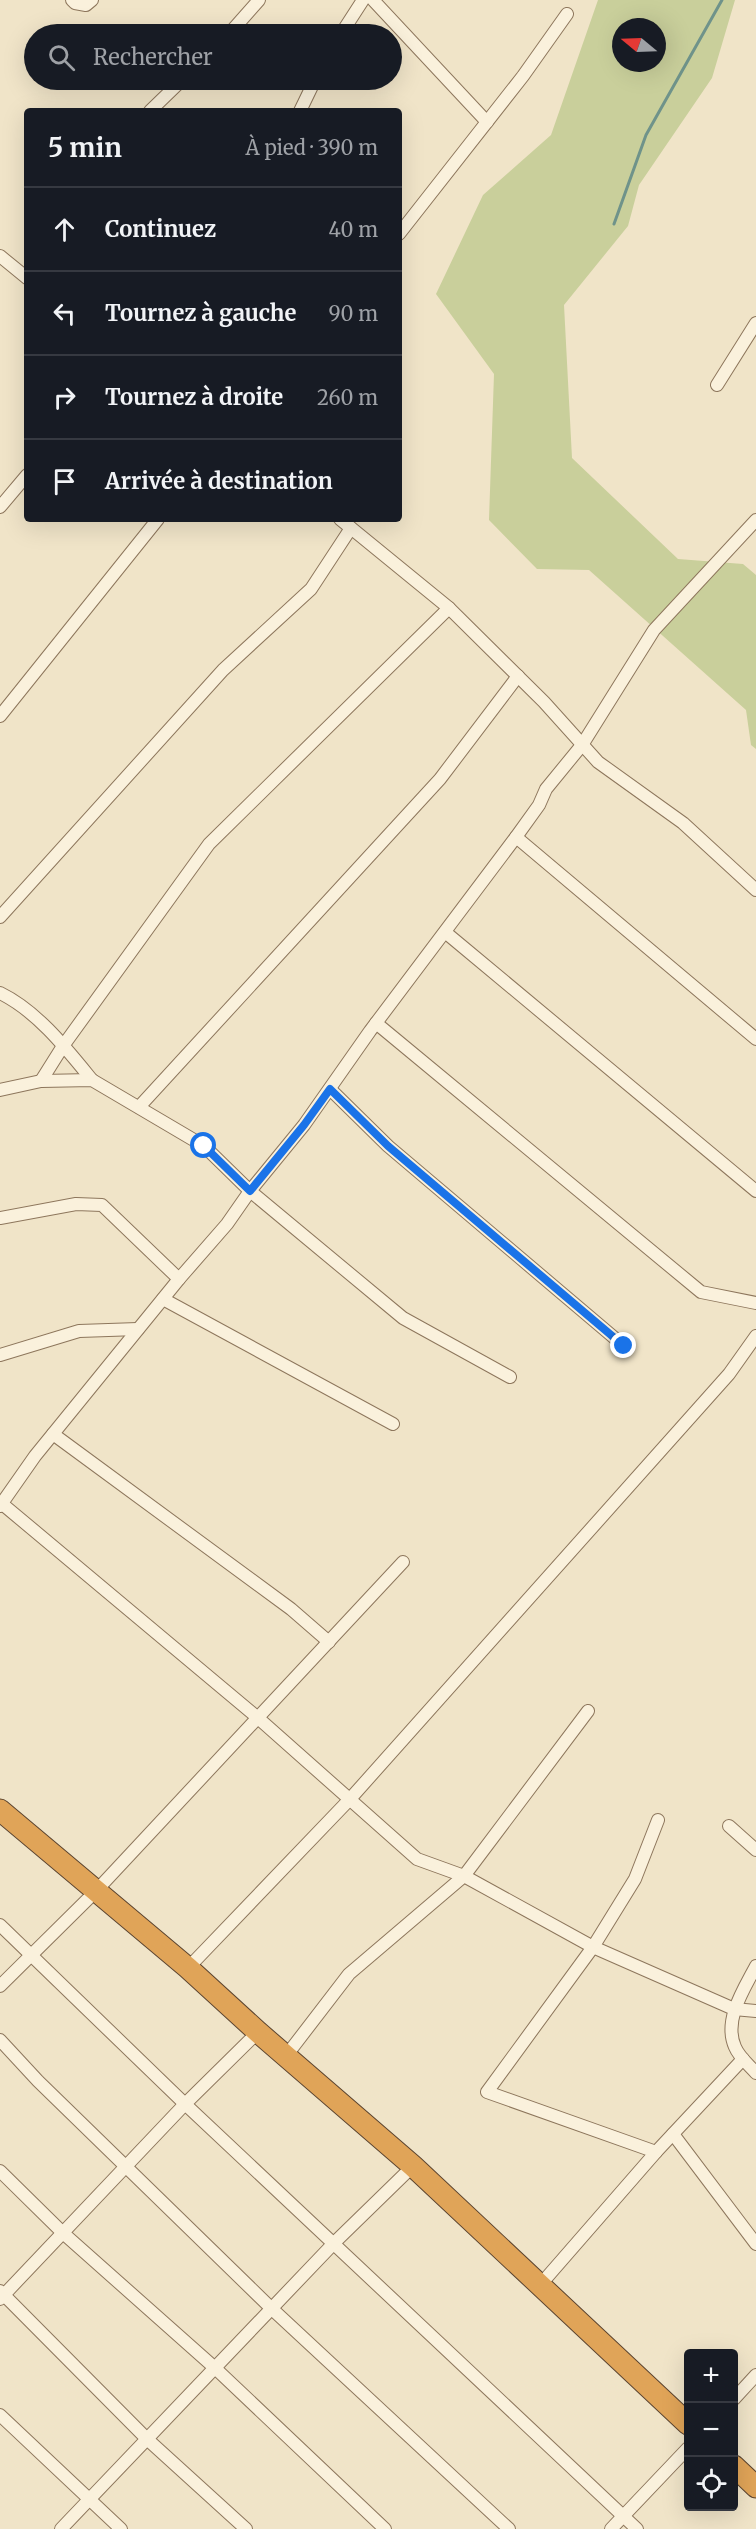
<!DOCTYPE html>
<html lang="fr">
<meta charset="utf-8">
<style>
:root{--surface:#171b24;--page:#20242c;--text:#f1f3f6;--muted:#9ea1a6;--line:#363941}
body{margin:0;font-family:Merriweather,serif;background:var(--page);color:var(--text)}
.controls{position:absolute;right:18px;bottom:18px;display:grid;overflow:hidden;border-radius:6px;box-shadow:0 6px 24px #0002}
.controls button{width:54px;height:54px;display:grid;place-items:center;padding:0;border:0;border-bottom:2px solid var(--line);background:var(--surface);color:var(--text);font:30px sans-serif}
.compass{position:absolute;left:612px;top:18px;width:54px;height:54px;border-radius:50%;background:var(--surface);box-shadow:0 6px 24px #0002;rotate:289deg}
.stop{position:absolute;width:18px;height:18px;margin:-14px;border:4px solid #1a73e8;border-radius:50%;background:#fff}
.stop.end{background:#1a73e8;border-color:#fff;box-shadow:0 2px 6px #0008}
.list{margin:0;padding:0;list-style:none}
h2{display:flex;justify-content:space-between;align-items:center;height:78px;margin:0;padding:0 24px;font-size:26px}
h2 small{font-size:20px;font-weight:400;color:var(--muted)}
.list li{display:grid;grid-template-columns:39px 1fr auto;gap:18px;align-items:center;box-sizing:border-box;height:84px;padding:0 24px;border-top:2px solid var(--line)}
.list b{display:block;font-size:22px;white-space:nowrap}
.list em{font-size:20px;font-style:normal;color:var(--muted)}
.icon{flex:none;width:33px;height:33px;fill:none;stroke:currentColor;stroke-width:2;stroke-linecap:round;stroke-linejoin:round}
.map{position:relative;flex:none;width:756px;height:2529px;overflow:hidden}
.search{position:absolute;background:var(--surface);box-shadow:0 6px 24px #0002;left:24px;top:24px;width:378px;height:66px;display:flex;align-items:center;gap:15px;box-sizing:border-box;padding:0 21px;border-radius:33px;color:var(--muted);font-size:22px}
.panel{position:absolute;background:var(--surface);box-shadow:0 6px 24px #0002;left:24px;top:108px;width:378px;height:414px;border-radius:6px}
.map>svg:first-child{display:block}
.green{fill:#c9cf9b;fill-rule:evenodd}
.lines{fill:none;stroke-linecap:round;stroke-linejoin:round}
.stream{stroke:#6f938a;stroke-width:3}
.street-casing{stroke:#8d765c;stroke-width:14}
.highway-casing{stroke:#5b4430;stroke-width:23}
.street{stroke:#faf1dc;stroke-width:12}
.highway{stroke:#e0a458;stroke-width:21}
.route{stroke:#1a73e8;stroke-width:8}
</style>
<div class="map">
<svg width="756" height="2529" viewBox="0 0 756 2529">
<rect width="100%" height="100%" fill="#f0e4c8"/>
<path class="green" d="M598,0H735L712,78L639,185L628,226L564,305L572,458L678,559L743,564L756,575V749L751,745L746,710L589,570L537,569L489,520L494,374L436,294L483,195L551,135ZM621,27H657V63H621Z"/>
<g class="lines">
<polyline class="stream" points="614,224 646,135 722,0"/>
<defs>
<g id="street">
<polyline points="72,0 75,3 86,5 92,0"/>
<polyline points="373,0 487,122"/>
<polyline points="229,34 259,0"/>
<polyline points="341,34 363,0"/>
<polyline points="150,111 182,80"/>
<polyline points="300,111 315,80"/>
<polyline points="399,234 523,76 567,14"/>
<polyline points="0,256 27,278"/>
<polyline points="717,385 756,323"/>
<polyline points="0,507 27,475"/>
<polyline points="340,519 449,608 544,702 598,762 683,823 756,890"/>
<polyline points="0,716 158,519"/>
<polyline points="516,837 756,1039"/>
<polyline points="0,917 223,670 311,589 351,528"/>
<polyline points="445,932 756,1191"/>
<path d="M0,993C37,1011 66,1048 92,1080"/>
<polyline points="376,1023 701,1292 756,1303"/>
<polyline points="41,1081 63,1046 209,844 449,608"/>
<polyline points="330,1089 388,1146 624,1346"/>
<polyline points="0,1090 41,1081 92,1080 204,1146 250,1191 403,1318 510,1377"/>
<polyline points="139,1107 440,779 518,676"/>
<polyline points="0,1218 76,1204 102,1205 179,1279"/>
<polyline points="163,1299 393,1424"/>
<polyline points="0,1355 79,1331 138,1329"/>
<polyline points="53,1434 291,1609 329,1642"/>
<polyline points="0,1502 258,1718 417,1859 464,1876 593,1947 734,2009 756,2011"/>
<polyline points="0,1506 35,1456 179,1279 227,1224 250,1191 304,1125 370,1031 516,837 539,805 546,789 582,745 654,630 756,520"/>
<polyline points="729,1826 756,1850"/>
<polyline points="0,1925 185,2104 637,2529"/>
<path d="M756,1966C744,1989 723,2020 735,2047C739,2057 749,2065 756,2073"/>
<polyline points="188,1968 350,1799 729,1374 756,1336"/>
<polyline points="0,1986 96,1891 403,1562"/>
<polyline points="0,2040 38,2081 271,2308 509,2529"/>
<polyline points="286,2056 349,1974 464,1876 588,1711"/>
<polyline points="673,2134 756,2244"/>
<polyline points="656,2152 487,2092 593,1947 635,1879 658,1820"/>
<polyline points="0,2171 63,2233 215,2368 385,2529"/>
<polyline points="541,2284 656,2152 743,2059"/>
<polyline points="0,2291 147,2439 246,2529"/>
<polyline points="0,2299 185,2104 258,2032"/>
<polyline points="734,2399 756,2375"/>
<polyline points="0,2415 121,2529"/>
<polyline points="61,2529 335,2242 413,2166"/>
<polyline points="611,2529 688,2448"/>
</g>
<g id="highway">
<polyline points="0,1810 188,1968 258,2032 413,2166 688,2424"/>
<polyline points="734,2466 756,2487"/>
</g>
</defs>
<use href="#street" class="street-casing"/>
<use href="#highway" class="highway-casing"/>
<use href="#street" class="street"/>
<use href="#highway" class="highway"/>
</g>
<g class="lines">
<polyline class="route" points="204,1146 250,1191 304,1125 330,1089 388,1146 624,1346"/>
</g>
</svg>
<div class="controls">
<button>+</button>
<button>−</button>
<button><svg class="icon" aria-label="locate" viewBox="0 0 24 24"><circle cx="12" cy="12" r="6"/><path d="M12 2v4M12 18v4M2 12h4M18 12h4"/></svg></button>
</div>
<svg class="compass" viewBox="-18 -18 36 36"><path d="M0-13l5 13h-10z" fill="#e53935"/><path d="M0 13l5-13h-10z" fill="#9ea1a6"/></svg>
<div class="stop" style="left:204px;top:1146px"></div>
<div class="stop end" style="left:624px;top:1346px"></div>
<div class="search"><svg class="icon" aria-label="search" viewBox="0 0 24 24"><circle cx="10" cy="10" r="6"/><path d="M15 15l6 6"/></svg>Rechercher</div>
<section class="panel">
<h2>5 min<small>À pied · 390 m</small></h2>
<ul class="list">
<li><svg class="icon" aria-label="ahead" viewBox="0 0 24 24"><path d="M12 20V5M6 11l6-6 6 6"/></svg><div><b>Continuez</b></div><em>40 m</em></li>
<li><svg class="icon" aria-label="left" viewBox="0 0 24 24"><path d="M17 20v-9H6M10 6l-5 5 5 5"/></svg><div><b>Tournez à gauche</b></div><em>90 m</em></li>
<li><svg class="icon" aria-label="right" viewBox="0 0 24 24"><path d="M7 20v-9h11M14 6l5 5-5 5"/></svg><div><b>Tournez à droite</b></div><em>260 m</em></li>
<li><svg class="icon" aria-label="arrive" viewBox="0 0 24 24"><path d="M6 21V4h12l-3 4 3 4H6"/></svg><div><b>Arrivée à destination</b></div></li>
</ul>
</section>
</div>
